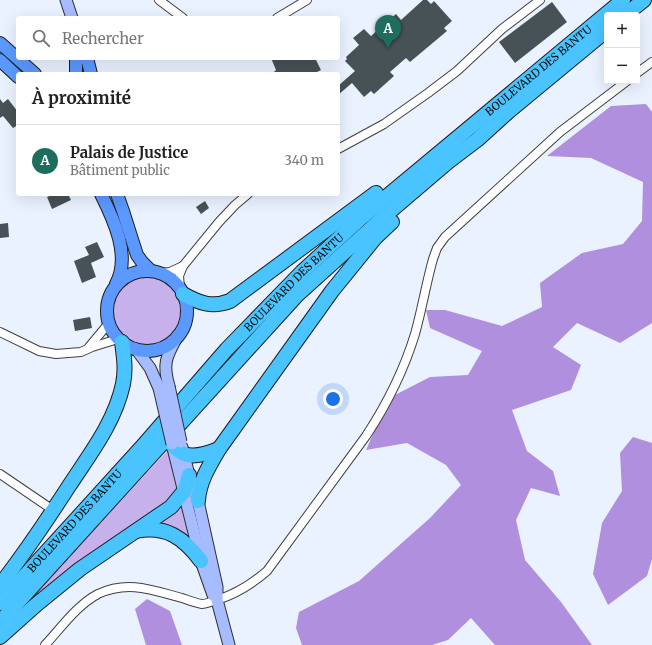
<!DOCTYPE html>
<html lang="fr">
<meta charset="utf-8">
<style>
:root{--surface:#fff;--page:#f6f6f6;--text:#222;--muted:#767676;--line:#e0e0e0;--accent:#1e6d5e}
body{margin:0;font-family:Merriweather,serif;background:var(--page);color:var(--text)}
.controls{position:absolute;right:12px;top:12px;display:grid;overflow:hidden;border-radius:4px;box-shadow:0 4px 16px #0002}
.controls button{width:36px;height:36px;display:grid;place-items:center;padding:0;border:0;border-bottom:1px solid var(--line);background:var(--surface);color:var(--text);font:20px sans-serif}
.you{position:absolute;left:333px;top:399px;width:14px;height:14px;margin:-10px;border:3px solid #fff;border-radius:50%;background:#1a73e8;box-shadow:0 0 0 6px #1a73e833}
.badge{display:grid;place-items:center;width:26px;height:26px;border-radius:50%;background:var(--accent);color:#fff;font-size:13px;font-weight:700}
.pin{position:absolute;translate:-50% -33px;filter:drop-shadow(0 1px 2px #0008)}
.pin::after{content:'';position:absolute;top:21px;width:14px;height:12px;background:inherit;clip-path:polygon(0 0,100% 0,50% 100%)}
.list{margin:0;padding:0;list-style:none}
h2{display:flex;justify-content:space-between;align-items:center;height:52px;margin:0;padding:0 16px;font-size:17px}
h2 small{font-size:13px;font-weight:400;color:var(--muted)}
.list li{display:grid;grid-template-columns:26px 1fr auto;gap:12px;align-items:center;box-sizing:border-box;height:72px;padding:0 16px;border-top:1px solid var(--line)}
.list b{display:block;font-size:15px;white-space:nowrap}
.list p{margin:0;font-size:13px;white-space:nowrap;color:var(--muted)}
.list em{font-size:13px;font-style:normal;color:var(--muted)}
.icon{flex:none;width:22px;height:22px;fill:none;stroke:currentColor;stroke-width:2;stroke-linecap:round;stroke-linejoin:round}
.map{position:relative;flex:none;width:652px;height:645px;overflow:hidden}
.search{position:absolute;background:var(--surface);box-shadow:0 4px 16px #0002;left:16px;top:16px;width:324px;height:44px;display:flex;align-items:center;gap:10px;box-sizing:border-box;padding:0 14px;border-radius:4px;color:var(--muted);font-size:15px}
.panel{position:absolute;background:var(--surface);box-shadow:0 4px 16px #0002;left:16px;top:72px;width:324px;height:124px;border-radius:4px}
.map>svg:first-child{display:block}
.green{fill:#c6b1ed}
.forest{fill:#b08fdf}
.building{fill:#475256}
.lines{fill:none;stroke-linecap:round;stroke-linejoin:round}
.street-casing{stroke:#3f3f3f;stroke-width:10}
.secondary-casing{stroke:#2e2e2e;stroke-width:13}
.primary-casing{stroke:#1d1d1d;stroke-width:14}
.highway-casing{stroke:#1d1d1d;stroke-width:16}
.street{stroke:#fff;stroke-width:8}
.secondary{stroke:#a6bcff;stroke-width:11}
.primary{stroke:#5b99ff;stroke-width:12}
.highway{stroke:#49c4ff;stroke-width:14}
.secondary-bridge-casing{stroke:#2e2e2e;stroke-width:13;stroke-linecap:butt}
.secondary-bridge{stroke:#a6bcff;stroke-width:11}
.labels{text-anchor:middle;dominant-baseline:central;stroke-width:4;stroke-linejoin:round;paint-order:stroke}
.street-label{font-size:11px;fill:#0c0c0c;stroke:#fff}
</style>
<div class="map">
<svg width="652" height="645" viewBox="0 0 652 645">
<rect width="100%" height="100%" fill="#ebf2ff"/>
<g class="green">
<circle cx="146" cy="311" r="34"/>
<polygon points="168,450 178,487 174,498 18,612"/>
<polygon points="182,501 194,545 149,526"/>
</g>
<g class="forest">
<polygon points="646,104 652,112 652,323 620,343 577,323 553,347 581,365 571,390 512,410 527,451 553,471 560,496 531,488 516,520 525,560 561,602 592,645 495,645 471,618 448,640 432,645 302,645 296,628 299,612 359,581 430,518 461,485 446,465 407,443 366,450 389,398 430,377 468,375 482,351 430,328 426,310 445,310 502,326 542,307 540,283 582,253 623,244 642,221 643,182 591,158 547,156 611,106"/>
<polygon points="633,437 652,443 652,559 647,576 608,605 593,574 602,523 622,491 620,453"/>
<polygon points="147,599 170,611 182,645 146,645 135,609"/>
</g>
<g class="building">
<polygon points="423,0 427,0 431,4 434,1 452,21 444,28 447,31 410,62 406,58 390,72 394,76 374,94 371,91 364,97 352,83 338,95 338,86 355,71 345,61 347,59 346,57 359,45 353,38 364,29 371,36 396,14 401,20"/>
<polygon points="552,2 567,22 515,63 499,42"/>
<polygon points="271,58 315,58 321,70 313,74 272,74 276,70"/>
<polygon points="0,99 3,103 8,99 18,112 18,125 13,128 3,116 0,118"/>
<polygon points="54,194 68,194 71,200 52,209 47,197"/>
<polygon points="205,201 209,208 201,214 196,207"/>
<polygon points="8,223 9,237 0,238 0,224"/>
<polygon points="97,242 104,257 91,263 96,277 82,283 74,261 89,255 85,247"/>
<polygon points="90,317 92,328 75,331 73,320"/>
</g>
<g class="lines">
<defs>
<g id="street">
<polyline points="159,0 183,18"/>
<polyline points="277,18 307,0"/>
<polyline points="637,73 652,62"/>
<polyline points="338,149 384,124 428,93 457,71 502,29 540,0"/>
<polyline points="161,273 170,272 183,266"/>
<polyline points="180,288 179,276 183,266 219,222 235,205 248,194"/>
<polyline points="0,332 39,351 56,354 81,352 92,347 118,339"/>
<polyline points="89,347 109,323"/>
<polyline points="0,474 53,510"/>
<path d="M45,645C61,628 77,605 98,594C128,580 152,590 182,598C188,600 195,603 202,604C207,604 212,601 217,600C236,594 252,584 267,571L366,436C387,404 404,370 415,334C422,309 426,284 433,259L437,248L445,237L560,132L627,81"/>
</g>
<g id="secondary">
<polyline points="66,0 72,18"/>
<polyline points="136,349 150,368 159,388"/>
<path d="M169,386C162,362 167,356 178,335"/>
<polyline points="172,444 201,561 213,595"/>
<polyline points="182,447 189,475 198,501 217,587 217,600 229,645"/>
</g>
<g id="primary">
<polyline points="0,43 35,74"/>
<polyline points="76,58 76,74"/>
<polyline points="87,58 91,74"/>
<polyline points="0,60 18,77"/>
<path d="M101,194C114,220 131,256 116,284"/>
<polyline points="117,194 123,211 137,255 142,262 151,271"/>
<circle cx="147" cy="311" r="40"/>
</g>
<g id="highway">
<polyline points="625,15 644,0"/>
<path d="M183,294C199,303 212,308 230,301L376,193"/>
<path d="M173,446C176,449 180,452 184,454C194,458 209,453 219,449"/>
<path d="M198,501C199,482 209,466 219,449L332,291L375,238L392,222"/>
<path d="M136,531C166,525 184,538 201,561"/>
<path d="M0,585C25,553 47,520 69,486C90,454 115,422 123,384C126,369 124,357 122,342"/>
<path id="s1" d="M0,603L141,448L227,349L302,272L361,218L623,0"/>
<polyline points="0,622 297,295 387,214 448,162 477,140 509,111 607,30"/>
<polyline points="0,637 37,604 80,569 171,507 185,490 189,475"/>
</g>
</defs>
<use href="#street" class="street-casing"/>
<use href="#secondary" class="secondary-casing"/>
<use href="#primary" class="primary-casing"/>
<use href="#highway" class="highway-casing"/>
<use href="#street" class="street"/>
<use href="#secondary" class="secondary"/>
<use href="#primary" class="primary"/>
<use href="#highway" class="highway"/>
<defs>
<g id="secondary-bridge">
<polyline points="169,386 181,442"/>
<polyline points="159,388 172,444"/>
</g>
</defs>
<use href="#secondary-bridge" class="secondary-bridge-casing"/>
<use href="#secondary-bridge" class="secondary-bridge"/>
</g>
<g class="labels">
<g class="street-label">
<text stroke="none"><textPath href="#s1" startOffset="759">BOULEVARD DES BANTU</textPath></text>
<text stroke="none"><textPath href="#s1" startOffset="435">BOULEVARD DES BANTU</textPath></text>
<text stroke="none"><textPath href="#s1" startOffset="111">BOULEVARD DES BANTU</textPath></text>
</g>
</g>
</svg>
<div class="controls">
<button>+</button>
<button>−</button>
</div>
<div class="you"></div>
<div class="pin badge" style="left:388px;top:48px">A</div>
<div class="search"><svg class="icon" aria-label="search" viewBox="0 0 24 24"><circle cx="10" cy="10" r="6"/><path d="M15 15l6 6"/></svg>Rechercher</div>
<section class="panel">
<h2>À proximité<small></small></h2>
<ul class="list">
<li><span class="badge">A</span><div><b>Palais de Justice</b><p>Bâtiment public</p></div><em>340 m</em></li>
</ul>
</section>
</div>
